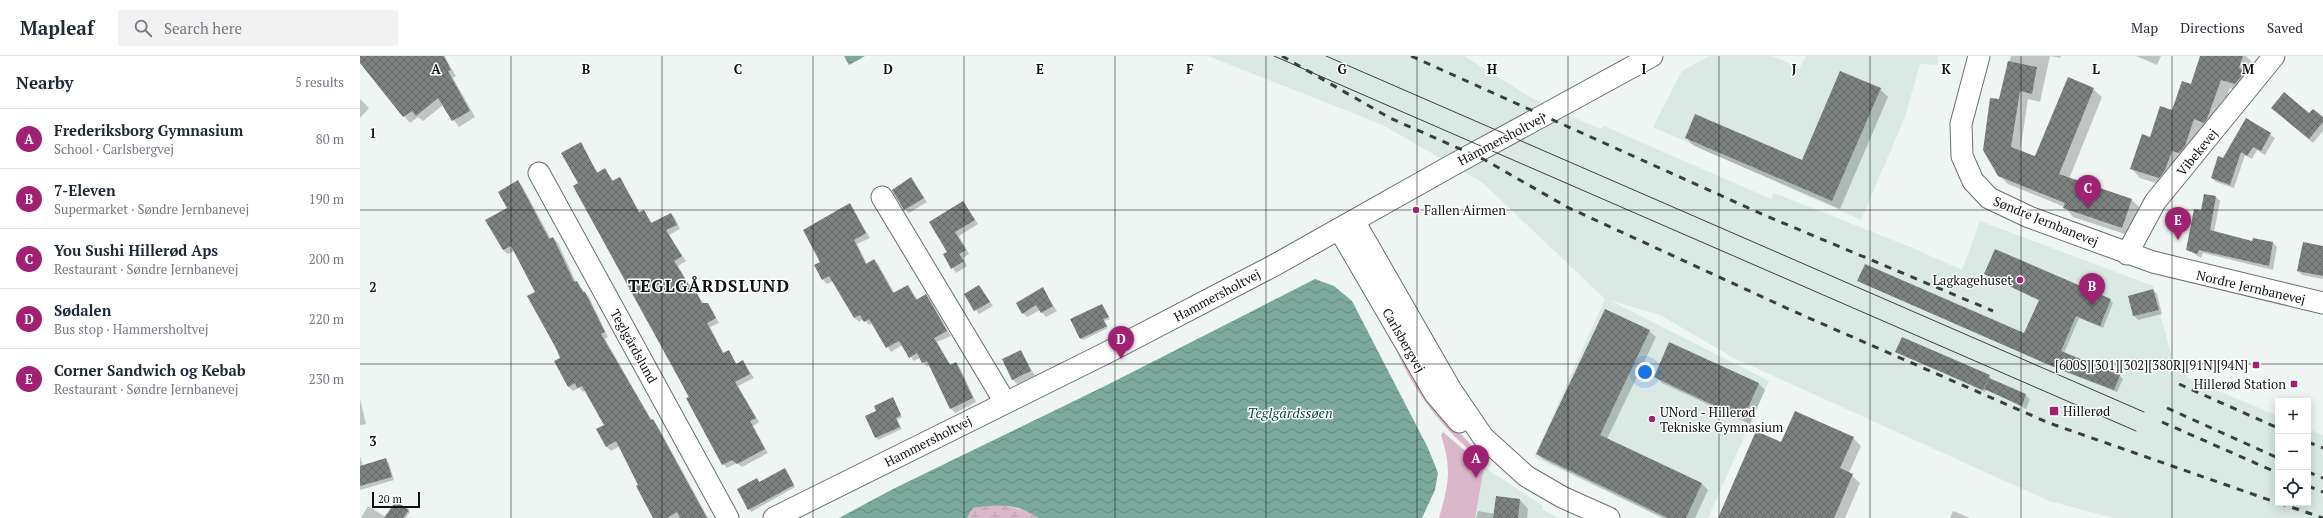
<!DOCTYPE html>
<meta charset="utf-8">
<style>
:root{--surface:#fff;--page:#f2f2f3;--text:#1f2937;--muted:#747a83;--line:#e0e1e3;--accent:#a02174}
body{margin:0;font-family:"PT Serif",serif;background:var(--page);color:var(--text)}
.controls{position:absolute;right:12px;bottom:12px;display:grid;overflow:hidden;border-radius:0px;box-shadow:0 2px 10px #0003}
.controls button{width:36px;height:36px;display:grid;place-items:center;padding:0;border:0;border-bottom:1px solid var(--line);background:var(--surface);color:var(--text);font:20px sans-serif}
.scale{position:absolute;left:12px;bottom:10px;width:48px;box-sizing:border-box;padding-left:4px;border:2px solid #101211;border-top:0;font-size:11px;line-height:14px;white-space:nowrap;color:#101211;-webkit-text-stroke:3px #fff;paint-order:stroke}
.you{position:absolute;left:1285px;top:316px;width:14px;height:14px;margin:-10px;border:3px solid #fff;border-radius:50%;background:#1a73e8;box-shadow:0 0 0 6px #1a73e833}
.badge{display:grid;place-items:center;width:26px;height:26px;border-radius:50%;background:var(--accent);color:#fff;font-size:13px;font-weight:700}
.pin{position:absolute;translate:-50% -33px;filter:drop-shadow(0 1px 2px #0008)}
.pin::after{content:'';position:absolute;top:21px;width:14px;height:12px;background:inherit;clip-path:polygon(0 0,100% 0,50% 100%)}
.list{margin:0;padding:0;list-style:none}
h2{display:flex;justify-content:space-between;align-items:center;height:52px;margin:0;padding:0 16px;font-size:17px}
h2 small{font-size:13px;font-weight:400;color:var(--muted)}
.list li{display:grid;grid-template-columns:26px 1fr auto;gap:12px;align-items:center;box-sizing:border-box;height:60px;padding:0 16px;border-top:1px solid var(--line)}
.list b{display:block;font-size:15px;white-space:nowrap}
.list p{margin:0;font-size:13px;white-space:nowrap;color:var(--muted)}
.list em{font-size:13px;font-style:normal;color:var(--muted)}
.icon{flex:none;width:22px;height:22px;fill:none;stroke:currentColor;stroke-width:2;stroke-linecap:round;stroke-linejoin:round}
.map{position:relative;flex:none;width:1963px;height:462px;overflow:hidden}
header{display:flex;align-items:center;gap:24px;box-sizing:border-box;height:56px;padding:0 20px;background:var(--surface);border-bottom:1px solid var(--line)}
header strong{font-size:19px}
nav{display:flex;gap:22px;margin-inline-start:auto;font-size:14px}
.search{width:280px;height:36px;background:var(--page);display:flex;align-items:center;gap:10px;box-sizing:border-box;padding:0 14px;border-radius:0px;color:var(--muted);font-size:15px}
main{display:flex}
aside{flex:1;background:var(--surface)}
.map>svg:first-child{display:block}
.built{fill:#dae9e4}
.green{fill:#dab7c9}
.wetland{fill:url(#wetland-marsh)}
.water{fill:url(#water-waves)}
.shadow{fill:#0003}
.building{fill:url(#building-cross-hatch)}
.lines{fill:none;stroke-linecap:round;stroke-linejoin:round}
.minor-casing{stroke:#6a6f6d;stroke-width:23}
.minor{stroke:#fff;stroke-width:21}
.tram{stroke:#3b3e3d;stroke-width:1}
.rail{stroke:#3b3e3d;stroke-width:3;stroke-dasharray:7 7;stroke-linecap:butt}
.grid{fill:none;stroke:#101211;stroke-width:1;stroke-opacity:0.55}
.poi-dot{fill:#a02174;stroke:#fff;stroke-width:1.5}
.labels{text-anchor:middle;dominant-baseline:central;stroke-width:3;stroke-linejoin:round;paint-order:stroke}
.street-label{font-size:13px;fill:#101211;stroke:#fff}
.poi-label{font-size:13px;fill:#101211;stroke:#fff;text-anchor:start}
.water-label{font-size:14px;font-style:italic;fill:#0c4f42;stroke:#fff}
.district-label{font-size:17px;font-weight:bold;letter-spacing:1px;fill:#101211;stroke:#fff}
.grid-label{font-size:13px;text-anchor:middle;font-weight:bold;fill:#101211;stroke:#fff;stroke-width:3;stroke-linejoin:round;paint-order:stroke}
</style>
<header>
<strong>Mapleaf</strong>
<div class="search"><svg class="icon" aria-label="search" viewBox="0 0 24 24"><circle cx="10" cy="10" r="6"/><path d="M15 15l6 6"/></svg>Search here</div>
<nav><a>Map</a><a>Directions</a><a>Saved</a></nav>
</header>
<main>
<aside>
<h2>Nearby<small>5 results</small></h2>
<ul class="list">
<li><span class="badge">A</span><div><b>Frederiksborg Gymnasium</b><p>School · Carlsbergvej</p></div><em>80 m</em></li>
<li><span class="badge">B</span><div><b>7-Eleven</b><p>Supermarket · Søndre Jernbanevej</p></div><em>190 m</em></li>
<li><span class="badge">C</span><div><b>You Sushi Hillerød Aps</b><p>Restaurant · Søndre Jernbanevej</p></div><em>200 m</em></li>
<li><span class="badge">D</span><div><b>Sødalen</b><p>Bus stop · Hammersholtvej</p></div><em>220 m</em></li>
<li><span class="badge">E</span><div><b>Corner Sandwich og Kebab</b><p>Restaurant · Søndre Jernbanevej</p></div><em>230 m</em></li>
</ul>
</aside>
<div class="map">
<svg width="1963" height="462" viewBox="0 0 1963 462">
<defs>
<pattern id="wetland-marsh" width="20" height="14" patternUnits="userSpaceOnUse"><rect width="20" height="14" fill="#dab7c9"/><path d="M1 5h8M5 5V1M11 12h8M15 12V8" fill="none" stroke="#ba9cac"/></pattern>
<pattern id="water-waves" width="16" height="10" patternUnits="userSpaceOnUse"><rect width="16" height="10" fill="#7baa9d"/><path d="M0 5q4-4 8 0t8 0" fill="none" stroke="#63897f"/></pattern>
<pattern id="building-cross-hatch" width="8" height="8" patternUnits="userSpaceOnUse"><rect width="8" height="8" fill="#7d8280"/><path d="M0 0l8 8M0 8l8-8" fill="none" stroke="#656967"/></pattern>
</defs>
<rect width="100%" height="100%" fill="#eff5f3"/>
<g class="built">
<polygon points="848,0 1104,0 1170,41 1210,60 1241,73 1244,70 1411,143 1414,137 1548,190 1602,214 1620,165 1793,230 1812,302 1828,322 1918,360 1918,447 1948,447 1948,373 1963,379 1963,462 1754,462 1689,445 1374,302 1300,259 1249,244 1409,325 1348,462 1302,462 1174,401 1245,243 1123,127 1023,69"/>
<polygon points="1349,0 1412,0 1440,12 1446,0 1578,0 1578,9 1560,8 1545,61 1501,164 1293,71 1322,15"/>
<polygon points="1102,393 1124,411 1183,450 1182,453 1198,462 1079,462"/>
</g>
<g class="green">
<path d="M1034,286L1076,351L1123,402C1089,385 1044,322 1034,286Z"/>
<path d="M1083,376L1124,411L1115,462H1079C1089,427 1092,414 1081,379Z"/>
</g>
<polygon class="wetland" points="641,448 670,456 679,462 607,462 613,452"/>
<g class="water">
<polygon points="484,0 505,0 489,9"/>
<path d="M955,223L974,230L992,245L1068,392L1078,417L1075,434L1062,462H679C656,447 639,448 613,452L607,462H479L533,433L747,329Z"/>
</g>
<g class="shadow">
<polygon points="0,0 84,0 96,20 93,22 115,61 99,71 83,49 63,65 58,61 50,67 0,5"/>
<polygon points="1651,0 1690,0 1680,46 1668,43 1660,96 1676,102 1733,33 1742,41 1709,123 1772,144 1780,152 1771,180 1713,161 1705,151 1648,128 1639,119 1640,44"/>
<polygon points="1691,0 1701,0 1700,2"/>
<polygon points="1776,0 1801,0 1797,9"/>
<polygon points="1841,0 1886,0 1893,7 1885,37 1870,32 1856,72 1808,131 1780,122 1771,112 1790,82 1831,29"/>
<polygon points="1520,33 1528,41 1480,153 1334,90 1326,82 1442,105"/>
<polygon points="0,43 9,52 0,62"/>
<polygon points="1912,52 1963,62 1963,75 1953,87"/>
<polygon points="1887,63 1915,82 1905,99 1897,94 1892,103 1885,99 1874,132 1856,126 1852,122"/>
<polygon points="220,88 238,117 245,113 254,126 259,122 280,157 284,155 292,167 311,158 315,162 320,173 309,179 326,205 318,210 331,232 336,235 343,248 351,253 359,267 350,271 364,298 368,296 377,308 383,305 394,322 378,330 399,366 393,370 408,397 382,411 377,407 367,412 363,408 219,128"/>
<polygon points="551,123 567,146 549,157 545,153"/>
<polygon points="158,126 162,130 191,183 193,182 198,187 216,226 229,241 248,281 245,283 292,365 297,369 348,462 294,462 260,390 251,395 246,390 245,369 226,334 223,336 219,332 213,335 208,330 201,302 168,240 176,236 154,195 148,198 143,194 127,164 149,153"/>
<polygon points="1856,141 1860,145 1854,176 1893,186 1894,183 1913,187 1917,191 1913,214 1843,197 1841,202 1827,193 1841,155"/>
<polygon points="603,146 618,168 599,180 609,198 603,202 607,210 596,217 584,199 588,196"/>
<polygon points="490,149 510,182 497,188 507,208 514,204 518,208 535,238 548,230 558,244 566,240 570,244 591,280 577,286 591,310 596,307 600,312 616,346 595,357 591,352 570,309 567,311 560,302 554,305 542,289 531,296 512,267 509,269 504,263 499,266 495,262 473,225 467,228 463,224 461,206"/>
<polygon points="1963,192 1963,223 1942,219 1938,215"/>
<polygon points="1625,218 1750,244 1753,247 1743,272 1719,262 1704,297 1760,320 1763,323 1757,336 1698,313 1499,225 1665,278 1680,245"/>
<polygon points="619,230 633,250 619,258 605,239"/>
<polygon points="682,233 697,255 686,261 680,254 667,261 663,257"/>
<polygon points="1793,234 1797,238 1802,258 1778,264 1774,260 1769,240"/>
<polygon points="742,249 750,263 744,265 748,272 723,284 721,282"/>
<polygon points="1289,275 1296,281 1247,383 1342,428 1348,434 1335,462 1303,462 1184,404 1177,398"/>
<polygon points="1310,288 1399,328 1405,334 1390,368 1302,327 1295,320"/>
<polygon points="661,295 675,320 657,328 653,324 644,304"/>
<polygon points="1536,295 1629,320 1631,324 1665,339 1670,343 1666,353 1626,333 1625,336"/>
<polygon points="533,342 542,361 537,364 542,373 518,384 506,360 517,355"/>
<polygon points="0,343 6,368 0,369"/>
<polygon points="1493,382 1501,390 1489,417 1500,427 1485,462 1359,462 1422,387"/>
<polygon points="0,400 3,410 26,404 29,407 34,424 0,434"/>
<polygon points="426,415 435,431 391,456 378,433 397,423 400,427"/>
<polygon points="1160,444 1168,453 1167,462 1116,462 1118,455 1135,458"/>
<polygon points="8,450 27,462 1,462"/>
<polygon points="48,454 50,456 46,462 36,462"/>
<polygon points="1593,455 1610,462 1590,462"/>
</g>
<g class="building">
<polygon points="0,0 84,0 91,14 88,15 110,55 92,65 78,42 56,60 52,55 43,61 0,7"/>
<polygon points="1840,0 1883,0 1879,12 1884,14 1881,21 1875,28 1861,24 1847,63 1844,67 1834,63 1825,90 1819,97 1812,95 1805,114 1799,122 1770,113 1782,78 1790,81 1800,50 1812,54 1822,25 1831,28"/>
<polygon points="1648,5 1677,11 1672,38 1660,35 1651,91 1675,100 1708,21 1734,32 1699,118 1772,143 1762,172 1703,152 1705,147 1638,120 1623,94 1630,42 1639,43"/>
<polygon points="1480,15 1521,32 1472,145 1325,82 1335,58 1442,104"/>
<polygon points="1924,36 1949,57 1953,53 1963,61 1963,66 1949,83 1911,52"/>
<polygon points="1886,62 1911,77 1901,95 1893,91 1887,100 1881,96 1870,129 1851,122 1858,100 1863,102"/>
<polygon points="221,86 237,117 245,112 252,125 260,121 279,156 284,154 291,167 311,157 317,169 306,174 322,200 314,205 330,231 333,230 342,247 348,247 356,262 347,267 363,297 369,294 376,308 383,304 390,318 375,326 396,362 390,365 405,393 377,408 372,404 362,409 326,342 329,341 213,130 218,127 201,97"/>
<polygon points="551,121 564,142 544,154 532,134"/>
<polygon points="158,124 189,183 193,181 214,226 217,225 223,236 225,236 245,276 241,278 291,364 293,363 347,462 320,462 317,456 307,462 293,462 276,430 278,429 256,385 246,391 236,373 244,369 222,330 217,332 215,327 208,331 194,305 200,302 197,294 167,240 175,236 151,190 143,194 125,164 147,152 138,136"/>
<polygon points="1844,138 1856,140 1850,174 1892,185 1893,182 1913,186 1909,210 1839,194 1837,198 1826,194 1834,153 1841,154"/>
<polygon points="603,145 615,164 595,176 606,194 599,198 604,205 591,213 583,198 587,196 569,166"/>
<polygon points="490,147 506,177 494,184 506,208 514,203 533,237 548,229 556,244 566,238 587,275 574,282 590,309 596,306 613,342 590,353 567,305 562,307 557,297 549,302 539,285 526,292 509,263 504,266 500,259 494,262 469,220 462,224 454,209 460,206 443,174"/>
<polygon points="1943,186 1963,190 1963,220 1937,215"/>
<polygon points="1635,193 1751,243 1740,270 1716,260 1701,295 1760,319 1754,334 1694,311 1497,225 1505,208 1664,277 1679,244 1624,218"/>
<polygon points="619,229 630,246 614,255 604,238"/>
<polygon points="683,231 693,250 681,257 676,249 662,258 656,247"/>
<polygon points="1793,233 1799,254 1773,260 1768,240"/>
<polygon points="742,248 749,261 743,263 747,270 720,283 710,263"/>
<polygon points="1245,253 1290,274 1240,379 1342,427 1326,462 1308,462 1176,398"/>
<polygon points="1542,281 1630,319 1623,334 1535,296"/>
<polygon points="1309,286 1399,327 1383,363 1294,321"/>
<polygon points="661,294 671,315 652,324 642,303"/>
<polygon points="1629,322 1666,338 1662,350 1624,333"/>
<polygon points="533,341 541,359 536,362 540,371 515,382 505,360 516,355 514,350"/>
<polygon points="1435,355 1494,381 1480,412 1493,418 1474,462 1358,462 1396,375 1421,386"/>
<polygon points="26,402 32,421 0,430 0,410"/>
<polygon points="425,412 434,429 388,454 377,433 397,422 399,426"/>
<polygon points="1136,440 1160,443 1158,462 1133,462"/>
<polygon points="36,445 49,454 43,462 24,462"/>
</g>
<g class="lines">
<defs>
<g id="minor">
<polyline points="1619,0 1601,68 1602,100 1613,125 1629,142 1669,161 1793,206 1963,247"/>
<polyline points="179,117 368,462"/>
<polyline points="522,141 645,346"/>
<polyline points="994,165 1091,334 1123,381 1166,420 1202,441 1249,462"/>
<polyline points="979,173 1075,338 1099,366"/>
<polyline points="1767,198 1795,146 1914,0"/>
<polyline points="414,462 750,295 913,210 1089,111 1292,0"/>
</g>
</defs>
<use href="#minor" class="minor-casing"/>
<use href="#minor" class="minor"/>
<g class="tram">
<polyline points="914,0 1776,375"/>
<polyline points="966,0 1784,356"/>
</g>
<g class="rail">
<polyline points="922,0 1030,62 1125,104 1207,151 1433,255 1689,367 1918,447"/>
<polyline points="1051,0 1404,159 1633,255"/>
<polyline points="1819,328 1918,372"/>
<polyline points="1807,352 1918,402"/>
<polyline points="1802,366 1918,417"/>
<polyline points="1948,386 1963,392"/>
<polyline points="1948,416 1963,422"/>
<polyline points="1948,430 1963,436"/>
<polyline points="1919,447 1963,462"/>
</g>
</g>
<path class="grid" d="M151,0V462M302,0V462M453,0V462M604,0V462M755,0V462M906,0V462M1057,0V462M1208,0V462M1359,0V462M1510,0V462M1661,0V462M1812,0V462M0,154H1963M0,308H1963"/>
<g class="poi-dot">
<circle cx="1056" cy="154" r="4"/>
<circle cx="1660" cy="224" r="4"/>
<rect x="1892" y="305" width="8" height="8" rx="2"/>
<rect x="1930" y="324" width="8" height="8" rx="2"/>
<rect x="1689" y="350" width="10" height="10" rx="2"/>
<circle cx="1292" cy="363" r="4"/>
</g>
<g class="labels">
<g class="street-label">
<text transform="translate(1141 83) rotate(-28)">Hammersholtvej</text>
<text transform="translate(1837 96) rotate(-51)">Vibekevej</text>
<text transform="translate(1686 165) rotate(22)">Søndre Jernbanevej</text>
<text transform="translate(1891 231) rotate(13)">Nordre Jernbanevej</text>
<text transform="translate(857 239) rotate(-28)">Hammersholtvej</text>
<text transform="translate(1044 284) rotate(60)">Carlsbergvej</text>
<text transform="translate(274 290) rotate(61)">Teglgårdslund</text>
<text transform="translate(568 385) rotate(-27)">Hammersholtvej</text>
</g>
<g class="poi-label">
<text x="1064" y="154">Fallen Airmen</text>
<text x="1652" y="224" text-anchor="end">Lagkagehuset</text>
<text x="1888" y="309" text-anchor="end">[600S][301][302][380R][91N][94N]</text>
<text x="1926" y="328" text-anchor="end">Hillerød Station</text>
<text x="1703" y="355">Hillerød</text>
<text x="1300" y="356">UNord - Hillerød<tspan x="1300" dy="15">Tekniske Gymnasium</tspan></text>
</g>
<g class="water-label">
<text x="930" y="356">Teglgårdssøen</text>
</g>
<g class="district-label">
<text x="349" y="229">TEGLGÅRDSLUND</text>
</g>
</g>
<g class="grid-label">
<text x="76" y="18">A</text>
<text x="226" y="18">B</text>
<text x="378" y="18">C</text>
<text x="528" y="18">D</text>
<text x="680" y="18">E</text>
<text x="830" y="18">F</text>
<text x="982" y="18">G</text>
<text x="1132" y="18">H</text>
<text x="1284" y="18">I</text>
<text x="1434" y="18">J</text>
<text x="1586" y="18">K</text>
<text x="1736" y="18">L</text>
<text x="1888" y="18">M</text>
<text x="13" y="82">1</text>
<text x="13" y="236">2</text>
<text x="13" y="390">3</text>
</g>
</svg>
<div class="controls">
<button>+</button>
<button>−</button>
<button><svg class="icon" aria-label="locate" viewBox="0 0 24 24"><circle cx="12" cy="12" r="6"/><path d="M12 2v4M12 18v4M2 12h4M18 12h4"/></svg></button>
</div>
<div class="scale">20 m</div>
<div class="you"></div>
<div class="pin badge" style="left:1116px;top:422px">A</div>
<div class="pin badge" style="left:1732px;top:250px">B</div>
<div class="pin badge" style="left:1728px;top:152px">C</div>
<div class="pin badge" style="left:761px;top:303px">D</div>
<div class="pin badge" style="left:1818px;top:184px">E</div>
</div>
</main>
